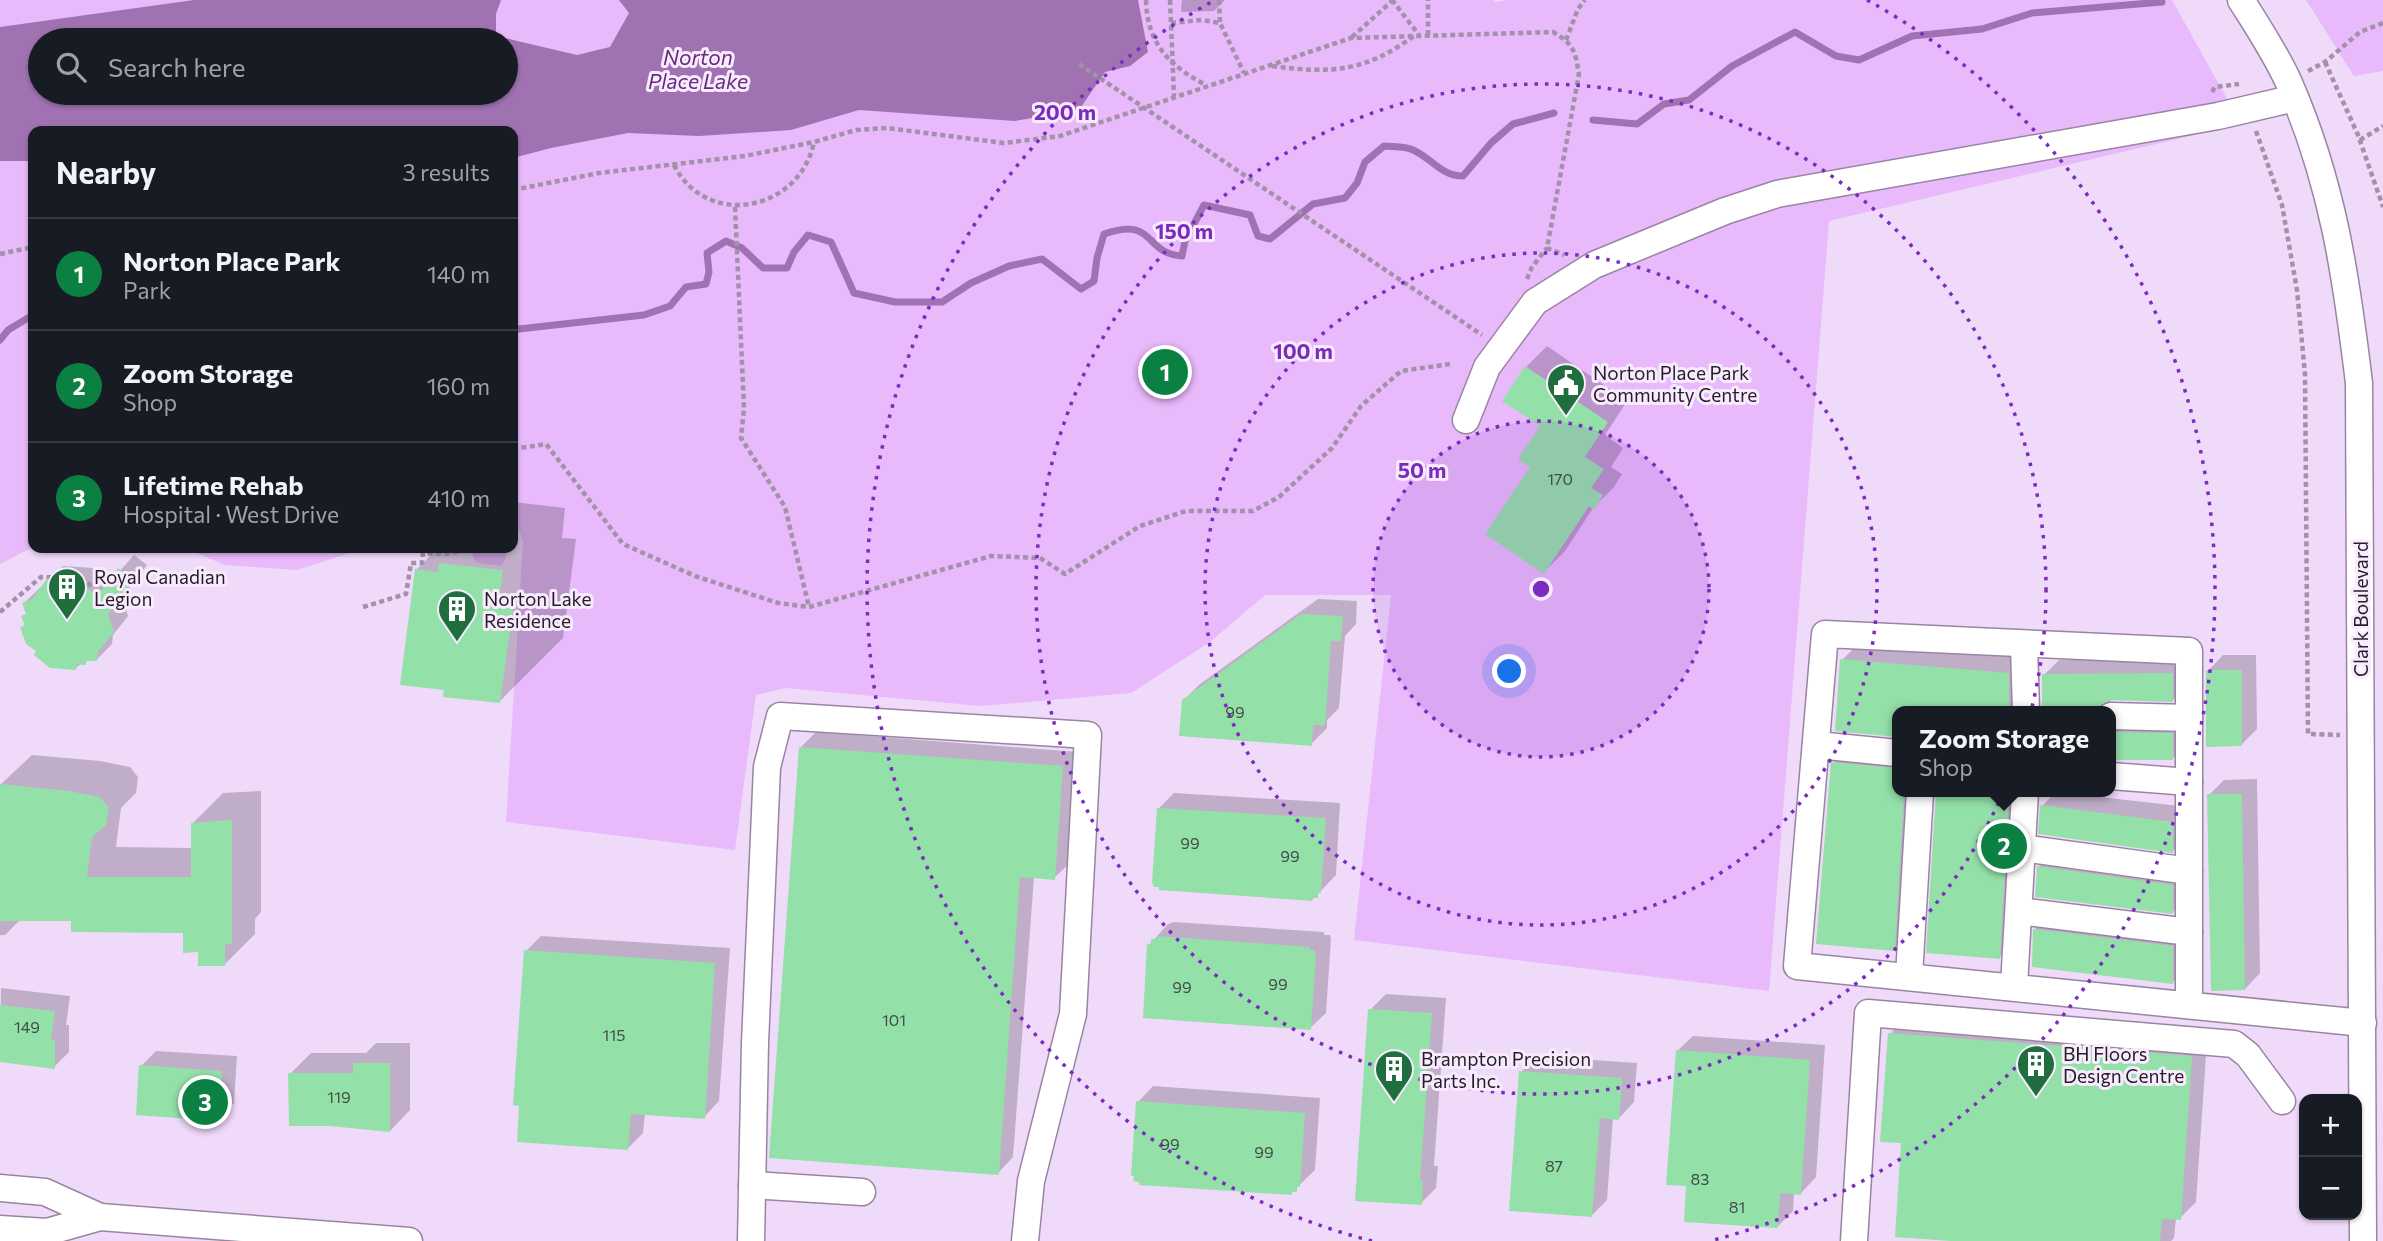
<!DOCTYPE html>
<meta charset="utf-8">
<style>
:root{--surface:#171b24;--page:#20242c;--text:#f1f3f6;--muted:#9ea1a6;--line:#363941;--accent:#0b8043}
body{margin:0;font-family:Commissioner,sans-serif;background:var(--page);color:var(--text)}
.controls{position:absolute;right:21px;bottom:21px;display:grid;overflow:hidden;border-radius:14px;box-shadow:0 2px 5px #0004}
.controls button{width:63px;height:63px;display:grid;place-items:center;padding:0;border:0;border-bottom:2px solid var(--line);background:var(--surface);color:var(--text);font:35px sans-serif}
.you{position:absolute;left:1510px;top:672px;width:24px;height:24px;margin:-18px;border:5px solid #fff;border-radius:50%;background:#1a73e8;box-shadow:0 0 0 10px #1a73e833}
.badge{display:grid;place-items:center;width:46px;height:46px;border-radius:50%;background:var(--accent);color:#fff;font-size:23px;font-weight:700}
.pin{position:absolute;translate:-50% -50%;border:4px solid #fff;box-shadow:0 2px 7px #0006}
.popup{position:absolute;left:1892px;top:706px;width:224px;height:91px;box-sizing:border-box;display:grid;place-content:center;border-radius:14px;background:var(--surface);filter:drop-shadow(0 2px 5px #0005);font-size:23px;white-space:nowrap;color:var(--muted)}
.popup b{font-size:26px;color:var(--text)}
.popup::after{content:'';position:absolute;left:50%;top:100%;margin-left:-14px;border:14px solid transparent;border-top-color:var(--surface)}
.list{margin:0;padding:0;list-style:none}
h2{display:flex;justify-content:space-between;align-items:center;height:91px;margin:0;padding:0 28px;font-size:30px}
h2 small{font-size:23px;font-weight:400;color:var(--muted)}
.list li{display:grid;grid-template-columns:46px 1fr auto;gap:21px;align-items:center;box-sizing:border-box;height:112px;padding:0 28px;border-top:2px solid var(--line)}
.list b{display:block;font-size:26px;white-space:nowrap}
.list p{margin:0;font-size:23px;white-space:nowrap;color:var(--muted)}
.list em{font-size:23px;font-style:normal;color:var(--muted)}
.icon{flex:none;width:38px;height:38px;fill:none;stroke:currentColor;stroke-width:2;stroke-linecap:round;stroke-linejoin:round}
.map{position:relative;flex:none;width:2383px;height:1241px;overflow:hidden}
.search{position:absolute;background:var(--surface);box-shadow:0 2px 5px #0004;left:28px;top:28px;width:490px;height:77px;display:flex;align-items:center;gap:18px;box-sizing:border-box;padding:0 24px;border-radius:38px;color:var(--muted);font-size:26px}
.panel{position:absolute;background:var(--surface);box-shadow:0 2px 5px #0004;left:28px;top:126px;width:490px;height:427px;border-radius:14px}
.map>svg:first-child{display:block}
.green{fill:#e8b9fb;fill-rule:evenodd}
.water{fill:#a072b2;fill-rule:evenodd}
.shadow{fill:#0003}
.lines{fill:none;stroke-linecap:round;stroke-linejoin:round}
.stream{stroke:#a072b2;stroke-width:7}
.building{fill:#94e0a9}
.minor-casing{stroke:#9985a2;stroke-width:29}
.path{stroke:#a191a9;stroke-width:4.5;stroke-dasharray:5 3.5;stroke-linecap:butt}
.minor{stroke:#fff;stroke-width:26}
.ring{fill:none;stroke:#7b2cbf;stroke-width:3.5;stroke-dasharray:3.5 7}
.labels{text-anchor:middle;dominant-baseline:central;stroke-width:6;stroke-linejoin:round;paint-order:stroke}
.number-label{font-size:16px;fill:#404d48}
.poi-label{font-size:19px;fill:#241c27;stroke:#f8ebfe;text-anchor:start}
.street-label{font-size:19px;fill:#241c27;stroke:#f8ebfe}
.water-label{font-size:21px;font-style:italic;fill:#662c7b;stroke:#f8ebfe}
.centre{fill:#7b2cbf;stroke:#f8ebfe;stroke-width:3.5}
.ring-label{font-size:21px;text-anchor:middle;font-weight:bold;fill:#7b2cbf;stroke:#f8ebfe;stroke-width:6;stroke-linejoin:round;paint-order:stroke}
</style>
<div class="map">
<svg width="2383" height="1241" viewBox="0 0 2383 1241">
<rect width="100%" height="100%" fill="#f0dafa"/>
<g class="green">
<path d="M0,0H1494L1495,2L1508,0H2172L2241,124L1829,221L1769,991L1354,940L1391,595H1265L1210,642L1131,693L981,706L786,688L756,695L735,850L506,822L523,542L520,532L513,525V131H33V547L0,564ZM40,40H506V93H40Z"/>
<polygon points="2306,0 2383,0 2383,71 2354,76"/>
<polygon points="185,548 365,548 297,570 225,565"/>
<polygon points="471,548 506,548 506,557 502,566 479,563 474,560"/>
</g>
<path class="water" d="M194,0H501L496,14V36L577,55L610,47L629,13L619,0H1138L1148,52L1130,66L1105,72L1079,110L1015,121L859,110L791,130L699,136L628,133L551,148L513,158V131H33V161H0V27ZM40,40H506V93H40Z"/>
<g class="shadow">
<polygon points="1182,0 1224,0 1224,1 1214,11 1181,12"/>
<polygon points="1547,346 1627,401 1605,435 1623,448 1611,467 1622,474 1614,487 1593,508 1565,551 1544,572 1532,466 1543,425 1526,367"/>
<polygon points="513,502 565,508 562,538 576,539 563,638 499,702 446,688 416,570 438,548 513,548"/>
<polygon points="134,555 147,565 122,598 128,616 113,635 112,644 97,659 89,659 75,668 39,651 22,627 26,624 27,613 24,603 63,566 94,568 111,581"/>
<polygon points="1318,599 1357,601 1356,624 1345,636 1339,708 1327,720 1327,728 1311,744 1184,700 1200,684"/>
<polygon points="1858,644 2024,658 2023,711 1897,711 1897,736 1837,729 1842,660"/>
<polygon points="2223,655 2256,655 2257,729 2241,745 2208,671"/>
<polygon points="2188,659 2188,685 2173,700 2110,699 2113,708 2188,718 2188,743 2173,758 2111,759 2111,711 2055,711 2055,705 2044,675 2059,660"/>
<polygon points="816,732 1078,752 1070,863 1054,878 1034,877 1013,1157 998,1173 800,748"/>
<polygon points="1849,748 1897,752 1897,792 1918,792 1910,934 1894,949 1833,763"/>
<polygon points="32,755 100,761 130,767 138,777 136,793 121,808 116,847 193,848 193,823 223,793 261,791 261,912 255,919 255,934 225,964 200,951 184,931 73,919 21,919 5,935 0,935 0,785"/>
<polygon points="2257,779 2260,973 2245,989 2209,795 2224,780"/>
<polygon points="1937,792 2023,792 2015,942 1999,957 1928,952"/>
<polygon points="2056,792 2188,807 2188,836 2173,851 2042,806"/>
<polygon points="1174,793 1340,803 1336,875 1312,900 1161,885 1159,808"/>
<polygon points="2054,851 2188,870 2188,897 2173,912 2038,867"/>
<polygon points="2050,914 2188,931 2188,967 2173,982 2035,929"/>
<polygon points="1174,922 1324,932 1324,935 1330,935 1331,939 1326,1013 1310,1028 1149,945 1168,924"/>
<polygon points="541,936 730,948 719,1101 704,1117 645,1113 643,1133 628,1148 526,951"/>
<polygon points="1,988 70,996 66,1025 69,1025 69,1052 54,1067 0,1061"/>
<polygon points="1386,994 1446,998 1434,1166 1438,1166 1436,1188 1421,1203 1370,1010"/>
<polygon points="1905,1018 2207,1041 2196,1202 2180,1218 2176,1218 2174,1238 2171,1241 1975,1241 1890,1034"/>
<polygon points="1693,1036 1825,1045 1816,1177 1801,1193 1794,1192 1793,1211 1777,1227 1688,1185 1677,1051"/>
<polygon points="376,1043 410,1043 410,1110 390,1131 290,1074 311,1053 366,1053"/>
<polygon points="156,1051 237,1056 234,1103 218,1119 141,1066"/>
<polygon points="1536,1056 1637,1063 1634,1102 1619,1118 1613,1117 1607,1200 1592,1215 1521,1072"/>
<polygon points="1153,1086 1320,1098 1315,1170 1291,1193 1138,1102"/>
</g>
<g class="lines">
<g class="stream">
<polyline points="1593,120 1637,124 1664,104 1689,100 1732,66 1795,32 1836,56 1859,60 1912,36 1982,29 2032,13 2162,2"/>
<path d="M513,328L519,329L644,315L670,306L686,287L706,284L709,272L707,253L726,241L742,248L763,268H787L794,252L808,235L831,242L854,293L895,302H942L971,283L1009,266L1042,259L1081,289L1094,281L1097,258L1104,234C1157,216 1142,253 1182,256L1185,241L1204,205L1250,215L1258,236L1270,239L1313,204L1345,198L1357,183L1365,162L1384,146C1394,147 1405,146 1413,150C1433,159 1441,176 1463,176L1491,143L1513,124L1554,113"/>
<polyline points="0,340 8,330 33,315"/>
</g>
</g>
<g class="building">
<polygon points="1525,366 1608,422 1585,457 1604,469 1591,488 1603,495 1594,510 1589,506 1544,574 1485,534 1530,467 1518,459 1540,426 1502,401"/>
<polygon points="439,563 503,570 499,600 514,602 500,703 443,697 444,690 400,685 415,569 438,572"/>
<polygon points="118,568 134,581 108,614 114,632 98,652 97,661 86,661 86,665 77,664 76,670 50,668 34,655 36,651 26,644 20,627 25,626 21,616 26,614 22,603 32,599 46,580 79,582 97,596"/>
<polygon points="1301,614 1343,616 1341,641 1331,641 1325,725 1313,725 1312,746 1179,736 1182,700"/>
<polygon points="1840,659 2009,673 2009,711 1897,711 1897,737 1835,731"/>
<polygon points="2206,670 2242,670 2242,746 2206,747"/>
<polygon points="2173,673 2173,702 2111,700 2099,706 2042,706 2042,674"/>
<polygon points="2111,732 2173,733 2173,760 2111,760"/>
<polygon points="799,747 1063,766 1055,880 1020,877 999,1175 769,1158"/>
<polygon points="1831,762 1897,768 1897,792 1904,792 1895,951 1816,944"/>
<polygon points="0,784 69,791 100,797 109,808 106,825 92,837 87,877 191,877 191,823 232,820 232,944 225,944 225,966 198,966 198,952 183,953 183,933 71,932 71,921 0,921"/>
<polygon points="1936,792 2009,792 2000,959 1926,953"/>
<polygon points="2207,794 2242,794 2245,990 2211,991"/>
<polygon points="2040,805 2173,822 2173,853 2038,834"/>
<polygon points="1157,808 1326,818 1321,893 1318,893 1318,898 1313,898 1312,901 1159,890 1159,887 1154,887 1152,882"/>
<polygon points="2037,866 2173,885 2173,914 2035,897"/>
<polygon points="2033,929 2173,946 2173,984 2032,967"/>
<polygon points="1157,936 1310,947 1309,950 1314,950 1316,955 1311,1030 1143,1018 1147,944 1151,945 1151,939 1157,939"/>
<polygon points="524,950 715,963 705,1119 631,1114 628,1150 517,1142 519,1106 513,1105"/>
<polygon points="0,1005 55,1011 51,1040 55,1040 55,1069 0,1062"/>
<polygon points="1368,1009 1432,1013 1420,1181 1423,1181 1422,1205 1355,1201"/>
<polygon points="1888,1033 2192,1056 2181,1220 2162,1219 2160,1241 1951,1241 1895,1237 1901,1143 1880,1142"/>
<polygon points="1676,1050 1810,1060 1801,1195 1780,1193 1778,1228 1684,1222 1686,1186 1666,1185"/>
<polygon points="353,1063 390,1063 390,1132 330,1126 289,1126 288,1073 353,1073"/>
<polygon points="139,1065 222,1071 219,1121 136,1115"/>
<polygon points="1519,1071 1622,1078 1619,1120 1600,1118 1592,1217 1509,1211"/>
<polygon points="1136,1101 1305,1113 1300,1187 1297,1187 1297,1192 1292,1192 1292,1195 1139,1185 1139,1182 1133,1181 1134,1176 1131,1176"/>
</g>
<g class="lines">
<defs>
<g id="minor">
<path d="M2241,0C2258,27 2276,54 2289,83C2333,184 2346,275 2359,383L2363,1241"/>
<polyline points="1466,420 1487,367 1535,302 1594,265 1725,211 1777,194 2218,116 2295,98"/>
<polyline points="2024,645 2026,711"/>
<polyline points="2111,716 2189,718"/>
<polyline points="1817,745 1897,753"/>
<polyline points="2111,776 2189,782"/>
<polyline points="2022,848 2189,871"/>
<polyline points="2019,911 2189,932"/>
<polyline points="1909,976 1920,792"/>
<polyline points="2014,986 2025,792"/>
<polyline points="2189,1004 2189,651 1825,634 1797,966 2363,1023"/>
<polyline points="752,1185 862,1192"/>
<polyline points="0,1188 45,1192 100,1217"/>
<polyline points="0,1229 47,1232 100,1217 409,1241"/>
<polyline points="751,1241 755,1043 767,767 780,716 1088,735 1073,1014 1031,1181 1025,1241"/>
<polyline points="1854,1241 1868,1013 2234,1044 2248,1055 2282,1101"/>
</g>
</defs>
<use href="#minor" class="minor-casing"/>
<g class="path">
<path d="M1146,0C1147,43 1169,66 1206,85"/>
<polyline points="1170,0 1174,96"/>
<polyline points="1219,0 1220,23"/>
<polyline points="1392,0 1419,35"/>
<polyline points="1171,23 1202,20 1220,23 1244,73"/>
<polyline points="1428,35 1428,0"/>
<polyline points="1352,37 1392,1"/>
<polyline points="1566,40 1578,9 1585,0"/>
<polyline points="2325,62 2358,135 2383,207"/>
<polyline points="1079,64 1482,335"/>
<path d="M1272,66C1331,74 1366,72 1415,35"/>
<polyline points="2308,71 2325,62 2360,32 2383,23"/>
<polyline points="2212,92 2215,87 2239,84"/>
<polyline points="2256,131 2282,205 2297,290 2305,374 2308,734 2340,735"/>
<polyline points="2360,140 2383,126"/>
<path d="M674,165C707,230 800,211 814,142"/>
<path d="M513,190L599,173L745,156L814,142L856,130L887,128L1004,143L1060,136L1351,38L1553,32C1574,44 1575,51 1579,74L1547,248L1564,255"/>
<polyline points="735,207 744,408 741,438 785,507 809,607"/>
<polyline points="0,254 33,247"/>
<polyline points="1527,279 1532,267 1547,248"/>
<polyline points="513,449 546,444 623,544 695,576 778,603 809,607 991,556 1040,558 1065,574 1140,526 1186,511 1253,511 1279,497 1332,448 1361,406 1401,371 1450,364"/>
<polyline points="363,607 406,594 411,563 422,563 423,553 446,554 466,550"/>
<polyline points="0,612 41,577 81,578 94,588"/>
</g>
<use href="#minor" class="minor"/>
</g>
<circle cx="1541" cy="589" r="168" fill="#7b2cbf" fill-opacity=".12"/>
<g class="ring">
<circle cx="1541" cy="589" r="168"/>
<circle cx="1541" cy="589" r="336"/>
<circle cx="1541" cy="589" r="505"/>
<path d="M1372 1241A673 673 0 0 1 1215 0M1867 0A673 673 0 0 1 1710 1241"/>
</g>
<defs>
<symbol id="civic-pin" viewBox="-11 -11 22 30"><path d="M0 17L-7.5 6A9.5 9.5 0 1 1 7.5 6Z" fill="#1f6e3d" stroke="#f8ebfe"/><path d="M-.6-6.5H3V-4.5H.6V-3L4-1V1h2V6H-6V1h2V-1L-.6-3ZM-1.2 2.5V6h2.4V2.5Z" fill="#fff"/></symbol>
<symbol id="building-pin" viewBox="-11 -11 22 30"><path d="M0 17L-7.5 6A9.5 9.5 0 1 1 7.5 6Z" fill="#1f6e3d" stroke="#f8ebfe"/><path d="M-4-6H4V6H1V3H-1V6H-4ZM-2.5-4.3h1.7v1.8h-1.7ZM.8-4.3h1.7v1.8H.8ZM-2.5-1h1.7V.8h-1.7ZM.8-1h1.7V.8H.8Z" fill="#fff"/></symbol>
</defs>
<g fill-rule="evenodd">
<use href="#civic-pin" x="1544" y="361" width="44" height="60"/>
<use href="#building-pin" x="45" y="565" width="44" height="60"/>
<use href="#building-pin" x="435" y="587" width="44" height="60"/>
<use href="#building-pin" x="2014" y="1042" width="44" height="60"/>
<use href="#building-pin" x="1372" y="1047" width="44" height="60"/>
</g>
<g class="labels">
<g class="number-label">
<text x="1560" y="478">170</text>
<text x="1235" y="711">99</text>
<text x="1190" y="842">99</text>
<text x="1290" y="855">99</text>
<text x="1278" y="983">99</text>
<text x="1182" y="986">99</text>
<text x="894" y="1019">101</text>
<text x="27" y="1026">149</text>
<text x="614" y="1034">115</text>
<text x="339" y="1096">119</text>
<text x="1170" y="1143">99</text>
<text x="1264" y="1151">99</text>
<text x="1554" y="1165">87</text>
<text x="1700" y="1178">83</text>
<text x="1737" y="1206">81</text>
</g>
<g class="poi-label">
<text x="1593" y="372">Norton Place Park<tspan x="1593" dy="22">Community Centre</tspan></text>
<text x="94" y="576">Royal Canadian<tspan x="94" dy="22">Legion</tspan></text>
<text x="484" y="598">Norton Lake<tspan x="484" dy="22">Residence</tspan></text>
<text x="2063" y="1053">BH Floors<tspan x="2063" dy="22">Design Centre</tspan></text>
<text x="1421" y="1058">Brampton Precision<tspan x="1421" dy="22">Parts Inc.</tspan></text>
</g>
<g class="street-label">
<text transform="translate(2360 609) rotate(-90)">Clark Boulevard</text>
</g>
<g class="water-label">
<text x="698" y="56">Norton<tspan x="698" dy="24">Place Lake</tspan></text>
</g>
</g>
<circle cx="1541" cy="589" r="10" class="centre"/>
<g class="ring-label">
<text x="1065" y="120">200 m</text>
<text x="1184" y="239">150 m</text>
<text x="1303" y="359">100 m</text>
<text x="1422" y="478">50 m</text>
</g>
</svg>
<div class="controls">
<button>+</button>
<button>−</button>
</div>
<div class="you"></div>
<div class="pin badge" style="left:1165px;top:372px">1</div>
<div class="pin badge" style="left:2004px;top:846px">2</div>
<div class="popup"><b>Zoom Storage</b>Shop</div>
<div class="pin badge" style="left:205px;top:1102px">3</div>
<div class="search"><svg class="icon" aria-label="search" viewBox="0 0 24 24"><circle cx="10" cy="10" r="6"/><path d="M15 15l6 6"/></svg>Search here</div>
<section class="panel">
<h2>Nearby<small>3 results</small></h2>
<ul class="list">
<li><span class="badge">1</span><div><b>Norton Place Park</b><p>Park</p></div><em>140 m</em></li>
<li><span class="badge">2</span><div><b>Zoom Storage</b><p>Shop</p></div><em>160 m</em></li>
<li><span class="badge">3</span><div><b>Lifetime Rehab</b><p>Hospital · West Drive</p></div><em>410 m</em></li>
</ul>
</section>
</div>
